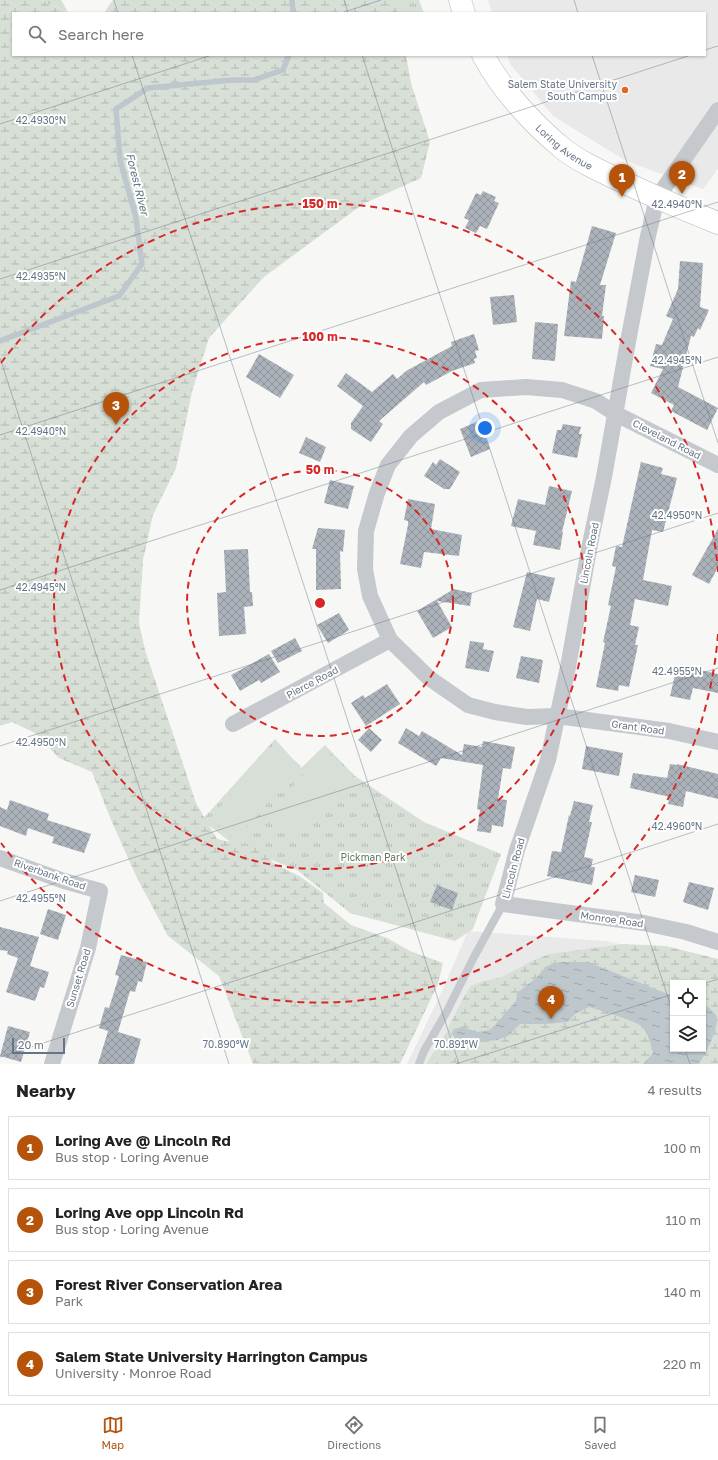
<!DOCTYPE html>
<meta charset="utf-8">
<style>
:root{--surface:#fff;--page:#f6f6f6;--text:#222;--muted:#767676;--line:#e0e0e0;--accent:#b45309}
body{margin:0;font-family:"Golos Text",sans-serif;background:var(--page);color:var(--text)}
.controls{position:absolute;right:12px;bottom:12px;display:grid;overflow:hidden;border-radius:0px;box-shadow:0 1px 3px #0004}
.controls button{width:36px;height:36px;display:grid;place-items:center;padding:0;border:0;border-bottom:1px solid var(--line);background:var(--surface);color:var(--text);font:20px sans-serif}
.scale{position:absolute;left:12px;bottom:10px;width:53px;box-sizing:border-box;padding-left:4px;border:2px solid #667586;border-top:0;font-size:11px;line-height:14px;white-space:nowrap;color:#667586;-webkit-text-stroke:3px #fff;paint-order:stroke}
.you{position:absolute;left:485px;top:428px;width:14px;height:14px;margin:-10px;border:3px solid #fff;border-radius:50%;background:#1a73e8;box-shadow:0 0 0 6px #1a73e833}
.badge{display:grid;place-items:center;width:26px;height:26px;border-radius:50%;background:var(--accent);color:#fff;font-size:13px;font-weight:700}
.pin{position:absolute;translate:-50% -33px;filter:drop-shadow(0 1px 2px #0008)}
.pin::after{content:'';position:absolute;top:21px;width:14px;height:12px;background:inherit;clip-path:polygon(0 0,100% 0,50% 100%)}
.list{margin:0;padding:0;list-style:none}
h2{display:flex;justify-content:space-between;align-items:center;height:52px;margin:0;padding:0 16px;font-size:17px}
h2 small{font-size:13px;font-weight:400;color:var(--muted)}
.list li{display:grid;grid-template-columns:26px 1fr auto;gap:12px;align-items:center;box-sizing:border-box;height:64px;margin:0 8px 8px;padding:0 8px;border:1px solid var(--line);border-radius:0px}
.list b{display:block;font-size:15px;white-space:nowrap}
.list p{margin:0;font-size:13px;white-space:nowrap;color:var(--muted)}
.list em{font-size:13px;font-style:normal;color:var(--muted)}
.icon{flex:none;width:22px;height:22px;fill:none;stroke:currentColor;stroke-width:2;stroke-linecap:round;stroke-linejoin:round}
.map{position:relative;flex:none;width:718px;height:1064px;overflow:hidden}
.search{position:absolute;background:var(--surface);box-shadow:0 1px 3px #0004;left:12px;right:12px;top:12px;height:44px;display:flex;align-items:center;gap:10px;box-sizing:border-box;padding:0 14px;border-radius:0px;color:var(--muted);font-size:15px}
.sheet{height:340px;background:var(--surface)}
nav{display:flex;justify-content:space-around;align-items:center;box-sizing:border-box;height:56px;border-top:1px solid var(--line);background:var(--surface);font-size:11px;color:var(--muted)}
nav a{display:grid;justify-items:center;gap:2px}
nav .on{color:var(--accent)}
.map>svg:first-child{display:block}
.built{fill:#e8e9e8;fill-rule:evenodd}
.grass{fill:url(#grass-tufts)}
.forest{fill:url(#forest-firs)}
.wetland{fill:url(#wetland-marsh);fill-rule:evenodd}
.garden{fill:#d8dfd6}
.water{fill:url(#water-ripples)}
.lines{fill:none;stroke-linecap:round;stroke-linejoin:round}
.stream{stroke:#bec7cc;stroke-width:5.5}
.building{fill:url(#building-cross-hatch)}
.highway-casing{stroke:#b6b9bd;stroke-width:23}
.lane{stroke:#c5c8cc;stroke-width:8}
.street{stroke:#c5c8cc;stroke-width:16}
.highway{stroke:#fff;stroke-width:22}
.ticks{fill:none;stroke:#667586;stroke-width:1;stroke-opacity:0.45}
.ring{fill:none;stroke:#d62828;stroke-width:2;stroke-dasharray:7 5}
.poi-dot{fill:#e46728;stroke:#fff;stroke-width:1.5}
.labels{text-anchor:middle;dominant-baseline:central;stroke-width:4;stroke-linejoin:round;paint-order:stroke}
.poi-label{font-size:10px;fill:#667586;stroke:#fff;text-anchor:end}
.street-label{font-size:10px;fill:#667586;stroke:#fff}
.park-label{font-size:10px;fill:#647861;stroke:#fff}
.water-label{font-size:11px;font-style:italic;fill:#627682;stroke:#fff}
.ticks-label{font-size:10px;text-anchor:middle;fill:#667586;stroke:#fff;stroke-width:4;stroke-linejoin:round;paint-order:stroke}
.centre{fill:#d62828;stroke:#fff;stroke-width:2}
.ring-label{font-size:12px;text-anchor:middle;font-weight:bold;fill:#d62828;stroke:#fff;stroke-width:4;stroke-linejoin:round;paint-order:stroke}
</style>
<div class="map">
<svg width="718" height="1064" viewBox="0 0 718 1064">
<defs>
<pattern id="grass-tufts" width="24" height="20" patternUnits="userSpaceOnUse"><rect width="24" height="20" fill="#d8dfd6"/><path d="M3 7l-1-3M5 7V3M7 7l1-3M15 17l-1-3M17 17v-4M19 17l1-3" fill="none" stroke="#b3b9b3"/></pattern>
<pattern id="forest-firs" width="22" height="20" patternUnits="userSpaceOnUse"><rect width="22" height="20" fill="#d8dfd6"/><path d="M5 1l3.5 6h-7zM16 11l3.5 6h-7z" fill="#b3b9b3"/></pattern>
<pattern id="wetland-marsh" width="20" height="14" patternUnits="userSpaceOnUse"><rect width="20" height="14" fill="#d8dfd6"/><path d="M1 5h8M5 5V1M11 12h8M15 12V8" fill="none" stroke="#b3b9b3"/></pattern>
<pattern id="water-ripples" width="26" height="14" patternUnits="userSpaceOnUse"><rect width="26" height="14" fill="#bec7cc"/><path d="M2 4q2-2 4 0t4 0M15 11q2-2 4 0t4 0" fill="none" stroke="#9ea6ab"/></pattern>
<pattern id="building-cross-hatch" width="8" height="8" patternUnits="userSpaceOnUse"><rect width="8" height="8" fill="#abb2b9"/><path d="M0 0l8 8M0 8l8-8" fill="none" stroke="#8f959c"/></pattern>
</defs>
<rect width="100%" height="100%" fill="#f7f8f5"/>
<g class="built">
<polygon points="488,0 718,0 718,169 703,189 626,161 553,116 510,64 507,55 705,55 705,13 492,13"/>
<path d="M468,931L605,941L718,963V1064H407L443,989ZM673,983H703V1049H673Z"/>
</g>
<g class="grass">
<polygon points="354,0 419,0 424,13 357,13"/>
<polygon points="275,739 301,768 325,745 355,776 424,822 501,854 473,929 455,941 350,913 297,870 234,845 202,820"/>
<polygon points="448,1030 439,1052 441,1064 426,1064"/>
</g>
<polygon class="forest" points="41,0 61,0 68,12"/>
<g class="wetland">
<polygon points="0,0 41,0 68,12 95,13 13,13 13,55 406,55 411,83 430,142 421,178 363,204 264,277 209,338 192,392 176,468 153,515 143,560 139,623 145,650 196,803 217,839 263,849 273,863 301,877 323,893 324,903 351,925 387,938 410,951 443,963 438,984 400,1064 253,1064 219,976 168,936 137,878 111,820 92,772 59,758 35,733 12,722 0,726"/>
<polygon points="113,0 396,0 398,13 104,13"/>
<path d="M623,944L666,946L718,959V1064H441L439,1052L450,1024L465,995L471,986L481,982L502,977L530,962L549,954ZM673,983H703V1049H673Z"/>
</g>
<g class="garden">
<polygon points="275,744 301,766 235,840 210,818"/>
<polygon points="325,750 354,775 298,838 269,813"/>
</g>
<path class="water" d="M559,962H588L673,996V1049H703V1003C708,1007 714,1011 717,1017C718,1030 706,1053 699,1064H643L653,1053C651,1044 648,1033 642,1027C637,1021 599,1010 589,1007L575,1014L568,1022L545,1024H520L508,1036L497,1040L479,1042L465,1039L456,1040L452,1033L454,1029L462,1027L478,1032L489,1030L494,1026L516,1001L517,993L536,978L547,966Z"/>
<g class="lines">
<g class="stream">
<polyline points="292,0 293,13"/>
<polyline points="0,341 119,296 142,264 136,218 120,160 116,109 148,88 232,80 254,80 283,70 289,55"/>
</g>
</g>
<g class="building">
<polygon points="483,191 496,197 494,201 499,203 487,229 480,226 476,233 465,228 469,220 464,218 476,193 481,195"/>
<polygon points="592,226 616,233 600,285 606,285 602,316 604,316 602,339 564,336 571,281 576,282"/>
<polygon points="680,261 703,263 700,307 709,310 700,330 698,328 694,337 691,336 678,387 718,408 707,430 671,411 674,405 651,393 663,369 650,366 656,344 662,345 673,319 666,316 678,289"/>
<polygon points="514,295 517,322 493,325 490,297"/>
<polygon points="535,322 558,324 555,361 532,359"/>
<polygon points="474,334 479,350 475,351 477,358 474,359 475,363 452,371 426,385 424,382 379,421 383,424 371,442 351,429 351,423 363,406 337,386 346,373 372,392 393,374 397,379 406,371 452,346 451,342"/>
<polygon points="259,354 294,375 280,398 246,377"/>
<polygon points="479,421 490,449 471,457 460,429"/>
<polygon points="563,424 581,427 579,434 582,434 577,458 552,453 557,430 561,430"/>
<polygon points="306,437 326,447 320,462 299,453"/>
<polygon points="440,459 460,472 450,489 444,489 424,476 433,462 436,465"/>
<polygon points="641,462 663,468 661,474 677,478 663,532 652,530 643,580 672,586 668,606 635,599 630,625 639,627 635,645 638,645 629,687 619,685 618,691 596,687 605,643 603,642 611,606 608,605 616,567 612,566 616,546 622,547"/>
<polygon points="330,480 354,486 348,509 324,503"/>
<polygon points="549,486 572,491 562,532 563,532 560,550 533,545 536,531 511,526 518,499 545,505"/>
<polygon points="408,499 435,504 431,529 462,535 459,556 424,552 421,568 400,564 408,525 408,521 404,520"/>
<polygon points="318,528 345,530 343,552 340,551 341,589 316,590 316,549 312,549"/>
<polygon points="718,529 718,567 709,584 692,575"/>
<polygon points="248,549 250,592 252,592 253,606 244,607 246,634 219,636 217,593 226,592 224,550"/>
<polygon points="527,572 555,578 549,602 537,599 530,631 513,627"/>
<polygon points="454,589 472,593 470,606 437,601 452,627 433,638 417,611"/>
<polygon points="339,613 349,630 328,643 317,625"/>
<polygon points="295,638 302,651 278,663 271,651"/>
<polygon points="470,641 484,643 483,649 494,651 489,672 465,668"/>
<polygon points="269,654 280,672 261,683 259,680 240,691 231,675"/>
<polygon points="521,656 543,660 539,683 516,678"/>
<polygon points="686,667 718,674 718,693 693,688 690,700 670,696 676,671 685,673"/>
<polygon points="387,684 400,704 366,726 351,703 363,695 365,698"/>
<polygon points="369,728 382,740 371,752 358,740"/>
<polygon points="406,728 419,736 422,731 462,755 464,744 482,747 483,741 515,747 511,769 503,768 498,799 507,800 503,827 492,825 491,833 477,831 480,810 477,809 483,765 441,758 436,766 398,743"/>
<polygon points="586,746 623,753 619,776 582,769"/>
<polygon points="670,764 677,765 677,764 718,774 718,799 686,791 683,807 668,804 670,797 630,788 633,773 667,778"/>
<polygon points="10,800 49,814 47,820 91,834 84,853 52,843 54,837 28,828 26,836 0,826 0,807 7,810"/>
<polygon points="574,801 593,805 589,822 592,822 584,857 593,859 591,867 595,867 592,885 547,876 552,851 561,852 569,815 570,816"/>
<polygon points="635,875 659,880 655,897 631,892"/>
<polygon points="689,882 714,888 708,910 683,902"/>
<polygon points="437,885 458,893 452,910 430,902"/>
<polygon points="48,909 66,915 58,940 40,934"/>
<polygon points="0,927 39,937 30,966 49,972 44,988 40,987 35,1001 6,992 18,958 7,954 8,951 0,950"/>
<polygon points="121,955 147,962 142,982 138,981 135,992 130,991 118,1032 141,1039 134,1064 98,1064 108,1031 99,1028 105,1007 109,1008 119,976 115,975"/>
<polygon points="8,1026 30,1032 21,1062 0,1056"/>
</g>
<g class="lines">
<defs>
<g id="highway">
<polyline points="460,0 464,13"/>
<path id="s1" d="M483,55C501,89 532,123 562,148C577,160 596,169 615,178C648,194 683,209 718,223"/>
</g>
</defs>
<use href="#highway" class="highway-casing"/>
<polyline class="lane" points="419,1064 424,1051 447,1011 474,957 503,904"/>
<g class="street">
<polyline points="718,110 657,198 648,236 627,347 604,477 590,544 568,667 548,760 517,850 503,904 644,923 686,932 718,942"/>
<polyline points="718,465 616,414 596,401 562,390 526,387 481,390 439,412 411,436 388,465 377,493 366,531 365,569 370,596 390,640 429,678 468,705 495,712 527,717 557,716 669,731 718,742"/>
<polyline points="233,724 390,640"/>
<polyline points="0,858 64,881 100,891 88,948 52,1064"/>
</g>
<use href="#highway" class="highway"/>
</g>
<path class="ticks" d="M114,0L118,13M344,0L348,13M574,0L578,13M341,13L381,0M705,50L718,46M132,55L459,1064M362,55L673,1013M592,55L718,443M0,124L212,55M0,279L691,55M0,358L229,1064M0,435L718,202M0,590L718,357M0,746L718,513M0,901L718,668M703,984L718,979M685,1049L690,1064M0,1057L718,824M456,1064L673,994"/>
<g class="ring">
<circle cx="320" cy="603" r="133"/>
<circle cx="320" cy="603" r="266"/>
<path d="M718 634A399 399 0 0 1 1 843M1 363A399 399 0 0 1 718 572"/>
</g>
<circle class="poi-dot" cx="625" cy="90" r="4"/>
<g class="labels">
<g class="poi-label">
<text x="617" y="84">Salem State University<tspan x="617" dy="12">South Campus</tspan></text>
</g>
<g class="street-label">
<text stroke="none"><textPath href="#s1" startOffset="124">Loring Avenue</textPath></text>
<text transform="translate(667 439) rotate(27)">Cleveland Road</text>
<text transform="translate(589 553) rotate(-79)">Lincoln Road</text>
<text transform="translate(312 682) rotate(-28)">Pierce Road</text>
<text transform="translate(638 727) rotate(8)">Grant Road</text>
<text transform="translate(513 868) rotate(-75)">Lincoln Road</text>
<text transform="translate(50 874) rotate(19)">Riverbank Road</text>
<text transform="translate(612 919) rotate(8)">Monroe Road</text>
<text transform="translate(78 978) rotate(-73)">Sunset Road</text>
</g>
<g class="park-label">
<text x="373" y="857">Pickman Park</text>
</g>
<g class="water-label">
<text transform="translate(138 184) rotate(76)">Forest River</text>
</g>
</g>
<g class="ticks-label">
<text x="41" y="124">42.4930°N</text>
<text x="677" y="208">42.4940°N</text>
<text x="41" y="280">42.4935°N</text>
<text x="677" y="364">42.4945°N</text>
<text x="41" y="435">42.4940°N</text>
<text x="677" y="519">42.4950°N</text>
<text x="41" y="591">42.4945°N</text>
<text x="677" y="675">42.4955°N</text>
<text x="41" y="746">42.4950°N</text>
<text x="677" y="830">42.4960°N</text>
<text x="41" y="902">42.4955°N</text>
<text x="226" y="1048">70.890°W</text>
<text x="456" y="1048">70.891°W</text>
</g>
<circle cx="320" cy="603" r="6" class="centre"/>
<g class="ring-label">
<text x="320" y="208">150 m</text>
<text x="320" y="341">100 m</text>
<text x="320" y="474">50 m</text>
</g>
</svg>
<div class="controls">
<button><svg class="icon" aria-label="locate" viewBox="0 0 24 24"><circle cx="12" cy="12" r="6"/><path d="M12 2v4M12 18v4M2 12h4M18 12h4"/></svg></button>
<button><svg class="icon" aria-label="layers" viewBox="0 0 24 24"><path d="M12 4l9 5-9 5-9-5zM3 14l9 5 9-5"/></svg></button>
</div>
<div class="scale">20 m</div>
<div class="you"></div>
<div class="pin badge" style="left:622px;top:197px">1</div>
<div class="pin badge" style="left:682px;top:194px">2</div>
<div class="pin badge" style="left:116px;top:425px">3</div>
<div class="pin badge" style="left:551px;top:1019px">4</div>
<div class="search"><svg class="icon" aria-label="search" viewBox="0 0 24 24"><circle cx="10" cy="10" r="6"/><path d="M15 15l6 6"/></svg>Search here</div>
</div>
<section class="sheet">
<h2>Nearby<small>4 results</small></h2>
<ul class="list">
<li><span class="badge">1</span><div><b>Loring Ave @ Lincoln Rd</b><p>Bus stop · Loring Avenue</p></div><em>100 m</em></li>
<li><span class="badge">2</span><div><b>Loring Ave opp Lincoln Rd</b><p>Bus stop · Loring Avenue</p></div><em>110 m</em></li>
<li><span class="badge">3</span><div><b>Forest River Conservation Area</b><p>Park</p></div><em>140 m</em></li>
<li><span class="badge">4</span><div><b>Salem State University Harrington Campus</b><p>University · Monroe Road</p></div><em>220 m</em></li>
</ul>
</section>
<nav>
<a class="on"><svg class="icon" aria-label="map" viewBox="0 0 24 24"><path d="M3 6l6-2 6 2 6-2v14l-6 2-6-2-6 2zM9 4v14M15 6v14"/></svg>Map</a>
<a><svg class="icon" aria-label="directions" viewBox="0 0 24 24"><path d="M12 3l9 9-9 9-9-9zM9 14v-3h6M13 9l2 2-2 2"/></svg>Directions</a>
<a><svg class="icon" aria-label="saved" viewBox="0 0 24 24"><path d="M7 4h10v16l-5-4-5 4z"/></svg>Saved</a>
</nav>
